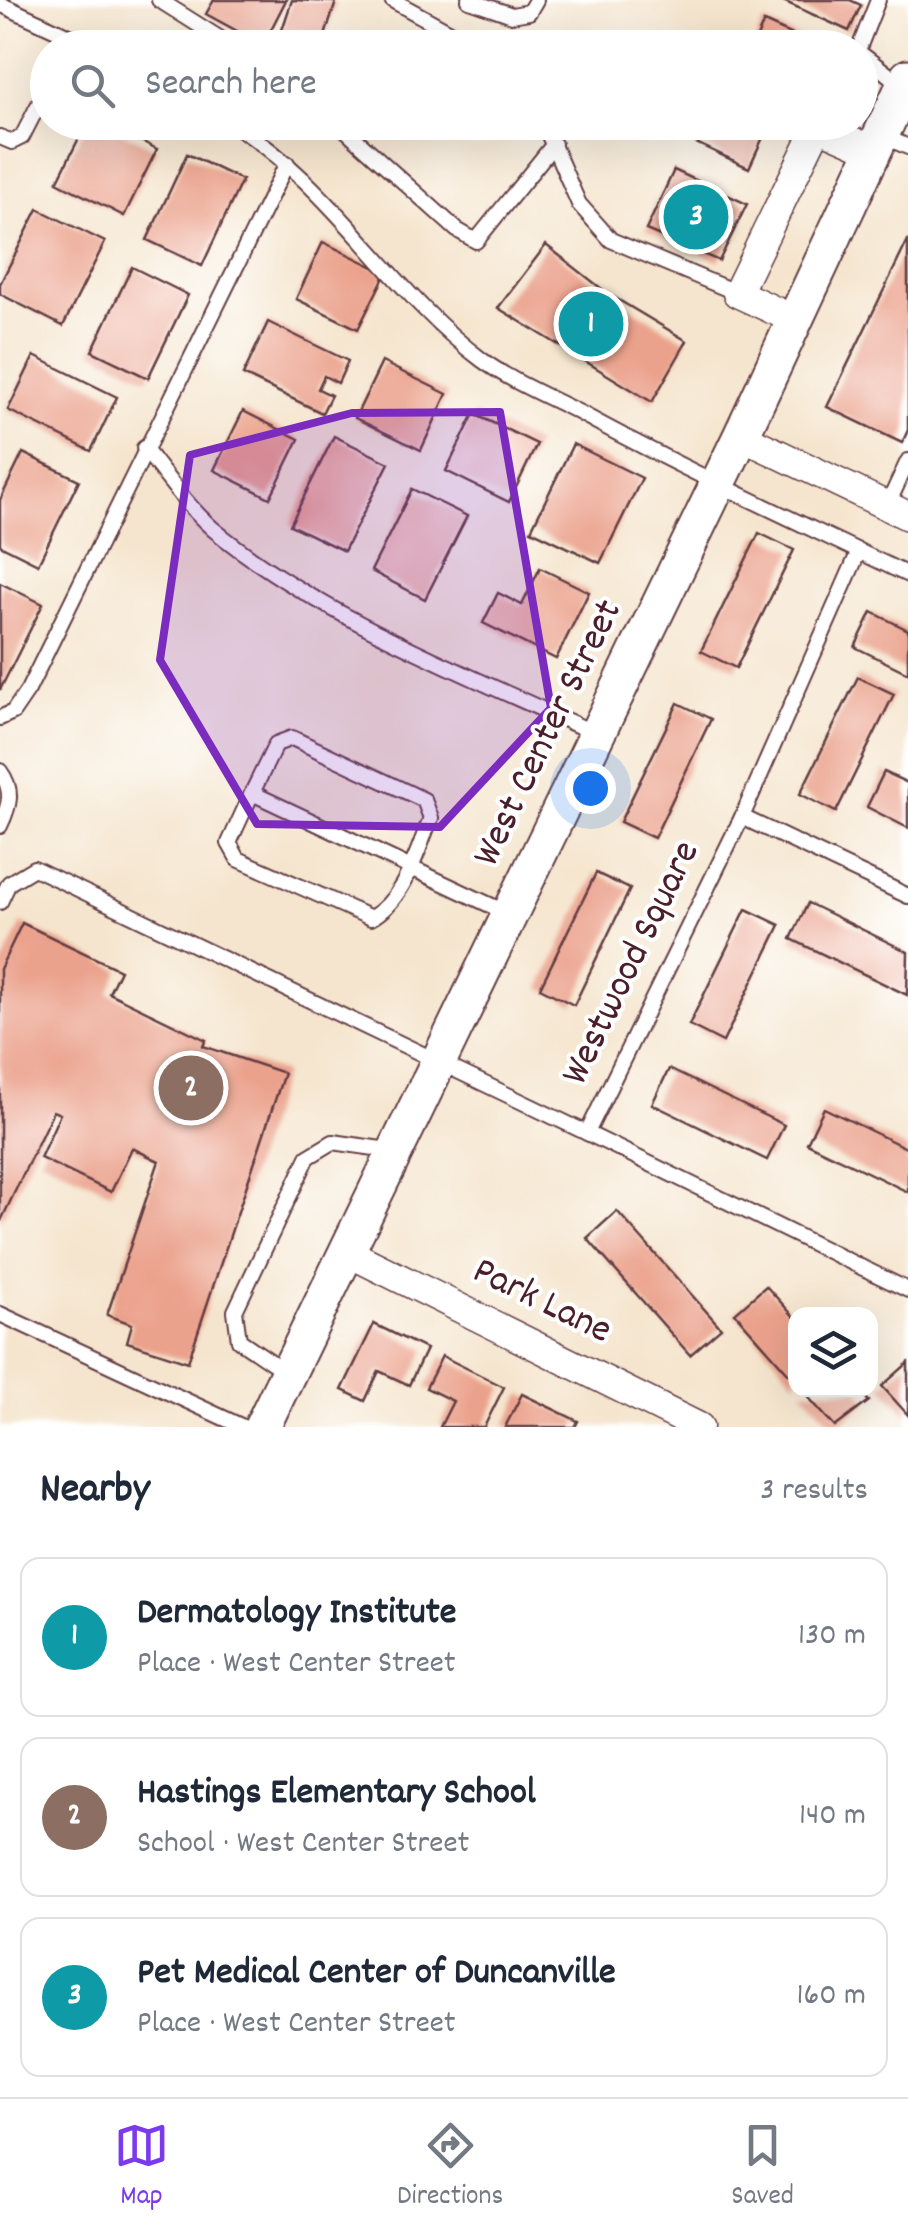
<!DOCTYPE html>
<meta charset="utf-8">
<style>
:root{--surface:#fff;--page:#f6f6f7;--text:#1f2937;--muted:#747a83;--line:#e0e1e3;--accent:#7c3aed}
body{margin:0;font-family:Dekko,sans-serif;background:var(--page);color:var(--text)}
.controls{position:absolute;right:30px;bottom:30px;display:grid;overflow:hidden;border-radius:20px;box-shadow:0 10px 40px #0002}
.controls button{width:90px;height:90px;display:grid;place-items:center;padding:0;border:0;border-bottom:2px solid var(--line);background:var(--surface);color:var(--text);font:50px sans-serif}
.you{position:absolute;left:590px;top:788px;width:35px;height:35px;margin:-25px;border:8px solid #fff;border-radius:50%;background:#1a73e8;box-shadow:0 0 0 15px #1a73e833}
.badge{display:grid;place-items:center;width:65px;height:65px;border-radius:50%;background:var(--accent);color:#fff;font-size:32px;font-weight:700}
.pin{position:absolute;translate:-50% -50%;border:5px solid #fff;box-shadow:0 2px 10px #0006}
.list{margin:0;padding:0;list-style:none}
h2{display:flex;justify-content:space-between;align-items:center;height:130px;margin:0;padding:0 40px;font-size:42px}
h2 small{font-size:32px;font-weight:400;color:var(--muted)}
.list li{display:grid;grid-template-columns:65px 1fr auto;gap:30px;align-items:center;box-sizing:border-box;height:160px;margin:0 20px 20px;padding:0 20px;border:2px solid var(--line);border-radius:20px}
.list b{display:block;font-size:38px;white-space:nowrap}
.list p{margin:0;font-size:32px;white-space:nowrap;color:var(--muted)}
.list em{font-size:32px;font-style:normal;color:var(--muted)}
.icon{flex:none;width:55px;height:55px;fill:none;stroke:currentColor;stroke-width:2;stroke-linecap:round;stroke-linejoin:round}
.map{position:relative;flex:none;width:908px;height:1427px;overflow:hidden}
.search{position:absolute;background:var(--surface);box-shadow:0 10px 40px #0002;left:30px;right:30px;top:30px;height:110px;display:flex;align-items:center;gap:25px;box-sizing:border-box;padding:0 35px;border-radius:55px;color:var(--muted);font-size:38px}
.sheet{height:670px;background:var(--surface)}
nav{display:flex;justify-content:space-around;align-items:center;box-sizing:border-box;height:140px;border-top:2px solid var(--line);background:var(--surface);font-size:28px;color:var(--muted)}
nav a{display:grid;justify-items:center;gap:5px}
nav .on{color:var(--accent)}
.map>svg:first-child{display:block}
.building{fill:#eba28c}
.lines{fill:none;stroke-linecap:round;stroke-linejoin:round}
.service-casing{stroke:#643d43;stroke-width:18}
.minor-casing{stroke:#643d43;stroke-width:31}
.tertiary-casing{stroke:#643d43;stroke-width:39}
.service{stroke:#fff;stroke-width:14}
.minor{stroke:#fff;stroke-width:28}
.tertiary{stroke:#fff;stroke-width:35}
.marked{fill:#7b2cbf;fill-opacity:0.2;stroke:#7b2cbf;stroke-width:8;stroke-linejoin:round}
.labels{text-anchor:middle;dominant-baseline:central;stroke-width:8;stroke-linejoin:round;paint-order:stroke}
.street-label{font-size:40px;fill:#4a1f2b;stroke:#fff}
</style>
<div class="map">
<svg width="908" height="1427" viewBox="0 0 908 1427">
<rect width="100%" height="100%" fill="#fff"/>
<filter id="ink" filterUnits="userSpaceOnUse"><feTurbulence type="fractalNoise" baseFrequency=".01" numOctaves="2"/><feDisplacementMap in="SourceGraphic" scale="20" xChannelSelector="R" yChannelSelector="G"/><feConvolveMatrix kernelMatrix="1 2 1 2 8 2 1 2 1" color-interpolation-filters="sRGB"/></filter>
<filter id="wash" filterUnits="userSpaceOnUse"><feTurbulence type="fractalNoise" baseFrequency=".0048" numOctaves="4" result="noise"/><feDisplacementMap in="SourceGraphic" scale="40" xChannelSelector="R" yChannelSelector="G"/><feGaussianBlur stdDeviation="2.25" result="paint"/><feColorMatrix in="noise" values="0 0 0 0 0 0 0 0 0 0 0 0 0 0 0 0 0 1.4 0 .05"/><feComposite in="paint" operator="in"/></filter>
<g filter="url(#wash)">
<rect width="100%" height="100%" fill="#f5e5ce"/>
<g id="blocks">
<g class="building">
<polygon points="214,0 286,0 263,45 206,14"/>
<polygon points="292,0 336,2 321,48 276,48"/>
<polygon points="781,0 850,0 861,5 849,31"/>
<polygon points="764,22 813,44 812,48 752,48"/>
<polygon points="87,122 103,122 157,149 124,216 57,182"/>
<polygon points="685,122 770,122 749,168 679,135"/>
<polygon points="187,154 242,180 202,266 147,240"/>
<polygon points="674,170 747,204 719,261 646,230"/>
<polygon points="38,209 105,242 63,326 0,294 0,284"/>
<polygon points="908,240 908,430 902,443 827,407"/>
<polygon points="323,242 386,273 358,329 296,299"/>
<polygon points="546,245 607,293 687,341 652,402 498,308"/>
<polygon points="132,267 188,295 148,378 92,351"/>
<polygon points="268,322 348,361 338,383 324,376 318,389 331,395 322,413 243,375"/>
<polygon points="34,356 117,397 91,451 8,410"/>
<polygon points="382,362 447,394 421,450 355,418"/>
<polygon points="243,411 299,439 270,498 214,470"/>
<polygon points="474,414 537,444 509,502 446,471"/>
<polygon points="334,436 389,463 344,551 290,525"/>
<polygon points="573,444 642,478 600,563 531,530"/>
<polygon points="23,453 79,480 38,564 0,545 0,500"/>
<polygon points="412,489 467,516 425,599 371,571"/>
<polygon points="759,533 794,550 736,668 701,651"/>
<polygon points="540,568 589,592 556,659 483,623 498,593 522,605"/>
<polygon points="0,583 43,604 0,690"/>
<polygon points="872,612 908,630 908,673 855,647"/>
<polygon points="858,677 894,694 836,812 800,794"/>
<polygon points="678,703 711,719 654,838 620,822"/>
<polygon points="884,772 908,783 908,828 867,807"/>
<polygon points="596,873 630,889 574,1005 540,988"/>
<polygon points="808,903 908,952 907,995 791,939"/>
<polygon points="746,909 780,925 723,1042 689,1025"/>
<polygon points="22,923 120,970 109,993 206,1040 203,1046 284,1073 188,1362 127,1342 132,1324 107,1315 159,1161 132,1148 111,1192 40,1158 60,1114 53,1111 0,1223 0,969"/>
<polygon points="669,1069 784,1125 767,1160 652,1104"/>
<polygon points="824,1108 908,1149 908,1192 807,1143"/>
<polygon points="617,1211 721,1328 690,1355 587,1238"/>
<polygon points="766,1286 796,1319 796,1382 735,1313"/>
<polygon points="374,1324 426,1349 409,1385 379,1371 365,1401 342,1390"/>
<polygon points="442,1356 504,1387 484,1427 440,1427 453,1401 426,1388"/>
<polygon points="908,1363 908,1415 882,1386"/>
<polygon points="802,1390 858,1390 869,1401 835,1427"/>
<polygon points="522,1394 578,1421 575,1427 505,1427"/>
</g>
</g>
</g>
<g filter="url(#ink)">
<use href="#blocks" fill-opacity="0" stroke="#643d43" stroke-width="2.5"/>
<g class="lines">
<defs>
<g id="service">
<polyline points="159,0 235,48"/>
<polyline points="392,0 479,48"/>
<polyline points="469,0 512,15 529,12 536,0"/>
<polyline points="0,4 95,48"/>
<polyline points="859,48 878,0"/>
<polyline points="860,53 903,86"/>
<path d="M229,122C332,183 388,290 482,360C512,382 549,397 582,414C688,472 799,522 908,575"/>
<polyline points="337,122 457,230 476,241 554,144"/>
<polyline points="543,122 579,204 611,240 737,293"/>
<polyline points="881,135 908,147"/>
<polyline points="0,137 12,142 22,137 48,86"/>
<path d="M144,448C165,475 187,506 213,529C321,618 470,675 596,734"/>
<polyline points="887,506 908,461"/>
<polyline points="859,551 742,817 587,1133 908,1290"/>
<polyline points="0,718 13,712 28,690 287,163"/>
<path d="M0,771C14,790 10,805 0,826"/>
<path d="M252,793L276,744L292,738L424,800L431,818C416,853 405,899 371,918L238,859L229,843L252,793L509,914"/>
<polyline points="742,817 908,896"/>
<polyline points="0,902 9,883 34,868 587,1133"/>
<polyline points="0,1314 243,1427"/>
<polyline points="286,1372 239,1340 235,1311 308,1157 333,1142 395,1151"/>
</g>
<g id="minor">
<polyline points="793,319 737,293 818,126 873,150"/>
<polyline points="741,436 908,516"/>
<polyline points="347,1252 699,1427"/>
</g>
<polyline id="tertiary" points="262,1427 741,436 908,77"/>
</defs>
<use href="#service" class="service-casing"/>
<use href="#minor" class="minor-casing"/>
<use href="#tertiary" class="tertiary-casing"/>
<use href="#service" class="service"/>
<use href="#minor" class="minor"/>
<use href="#tertiary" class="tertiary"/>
</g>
</g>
<path class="marked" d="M500,412L551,708L440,827L257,824L160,660L190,455L352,413Z"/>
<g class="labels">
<g class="street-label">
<text transform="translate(550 734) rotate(-64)">West Center Street</text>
<text transform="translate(633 964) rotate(-64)">Westwood Square</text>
<text transform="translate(541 1303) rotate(26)">Park Lane</text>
</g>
</g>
</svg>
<div class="controls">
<button><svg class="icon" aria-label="layers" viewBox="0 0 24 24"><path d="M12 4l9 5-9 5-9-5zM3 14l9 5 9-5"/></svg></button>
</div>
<div class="you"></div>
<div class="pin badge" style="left:591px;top:324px;background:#0f9aa8">1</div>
<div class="pin badge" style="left:191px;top:1088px;background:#8d6e63">2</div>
<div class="pin badge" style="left:696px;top:217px;background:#0f9aa8">3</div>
<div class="search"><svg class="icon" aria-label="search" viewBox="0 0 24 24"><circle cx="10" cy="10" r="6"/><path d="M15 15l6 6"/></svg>Search here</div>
</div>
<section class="sheet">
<h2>Nearby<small>3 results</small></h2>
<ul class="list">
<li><span class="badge" style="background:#0f9aa8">1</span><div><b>Dermatology Institute</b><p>Place · West Center Street</p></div><em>130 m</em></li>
<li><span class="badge" style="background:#8d6e63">2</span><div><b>Hastings Elementary School</b><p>School · West Center Street</p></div><em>140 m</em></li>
<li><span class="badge" style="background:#0f9aa8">3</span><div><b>Pet Medical Center of Duncanville</b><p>Place · West Center Street</p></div><em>160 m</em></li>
</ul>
</section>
<nav>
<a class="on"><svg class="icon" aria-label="map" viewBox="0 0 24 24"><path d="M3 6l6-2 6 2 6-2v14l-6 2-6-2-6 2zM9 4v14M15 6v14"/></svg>Map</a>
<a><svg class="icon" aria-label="directions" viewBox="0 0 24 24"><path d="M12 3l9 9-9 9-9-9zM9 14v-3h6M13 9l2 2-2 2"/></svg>Directions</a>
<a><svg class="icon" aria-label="saved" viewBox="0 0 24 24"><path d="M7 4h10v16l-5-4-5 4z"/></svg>Saved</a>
</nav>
